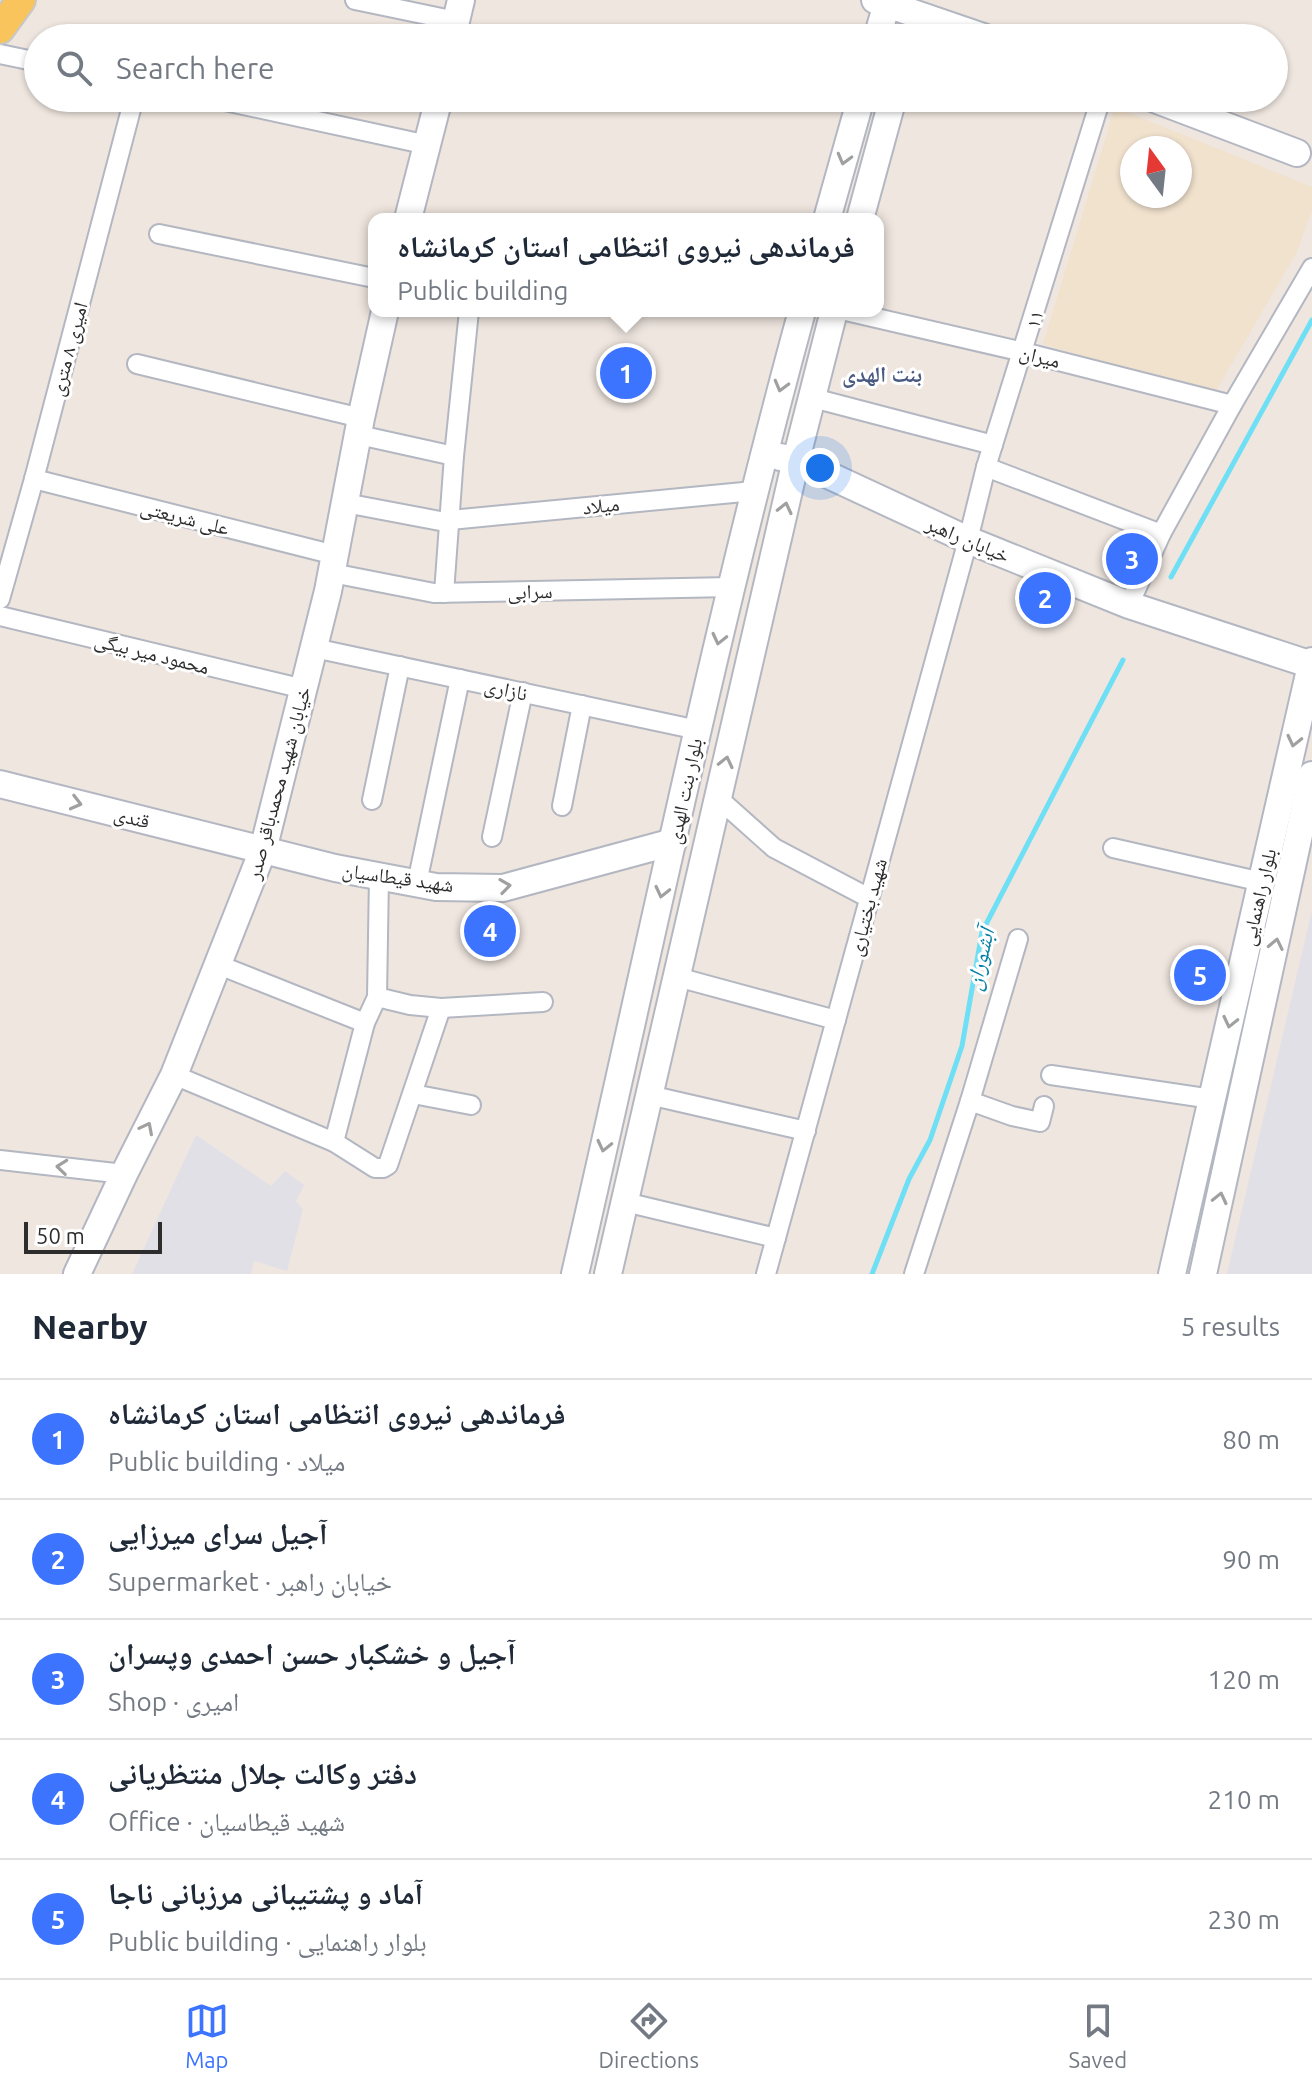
<!DOCTYPE html>
<meta charset="utf-8">
<style>
:root{--surface:#fff;--page:#f6f6f7;--text:#1f2937;--muted:#747a83;--line:#e0e1e3;--accent:#3c74ff}
body{margin:0;font-family:Ubuntu,"Noto Naskh Arabic",sans-serif;background:var(--page);color:var(--text)}
.compass{position:absolute;left:1120px;top:136px;width:72px;height:72px;border-radius:50%;background:var(--surface);box-shadow:0 2px 6px #0004;rotate:345deg}
.scale{position:absolute;left:24px;bottom:20px;width:138px;box-sizing:border-box;padding-left:8px;border:4px solid #2d2d2d;border-top:0;font-size:22px;line-height:28px;white-space:nowrap;color:#2d2d2d;-webkit-text-stroke:6px #fff;paint-order:stroke}
.you{position:absolute;left:820px;top:468px;width:28px;height:28px;margin:-20px;border:6px solid #fff;border-radius:50%;background:#1a73e8;box-shadow:0 0 0 12px #1a73e833}
.badge{display:grid;place-items:center;width:52px;height:52px;border-radius:50%;background:var(--accent);color:#fff;font-size:26px;font-weight:700}
.pin{position:absolute;translate:-50% -50%;border:4px solid #fff;box-shadow:0 2px 8px #0006}
.popup{position:absolute;left:368px;top:213px;width:516px;height:104px;box-sizing:border-box;display:grid;place-content:center;border-radius:16px;background:var(--surface);filter:drop-shadow(0 2px 6px #0005);font-size:26px;white-space:nowrap;color:var(--muted)}
.popup b{font-size:30px;color:var(--text)}
.popup::after{content:'';position:absolute;left:50%;top:100%;margin-left:-16px;border:16px solid transparent;border-top-color:var(--surface)}
.list{margin:0;padding:0;list-style:none}
h2{display:flex;justify-content:space-between;align-items:center;height:104px;margin:0;padding:0 32px;font-size:34px}
h2 small{font-size:26px;font-weight:400;color:var(--muted)}
.list li{display:grid;grid-template-columns:52px 1fr auto;gap:24px;align-items:center;box-sizing:border-box;height:120px;padding:0 32px;border-top:2px solid var(--line)}
.list b{display:block;font-size:30px;white-space:nowrap}
.list p{margin:0;font-size:26px;white-space:nowrap;color:var(--muted)}
.list em{font-size:26px;font-style:normal;color:var(--muted)}
.icon{flex:none;width:44px;height:44px;fill:none;stroke:currentColor;stroke-width:2;stroke-linecap:round;stroke-linejoin:round}
.map{position:relative;flex:none;width:1312px;height:1274px;overflow:hidden}
.search{position:absolute;background:var(--surface);box-shadow:0 2px 6px #0004;left:24px;right:24px;top:24px;height:88px;display:flex;align-items:center;gap:20px;box-sizing:border-box;padding:0 28px;border-radius:44px;color:var(--muted);font-size:30px}
.sheet{height:704px;background:var(--surface)}
nav{display:flex;justify-content:space-around;align-items:center;box-sizing:border-box;height:112px;border-top:2px solid var(--line);background:var(--surface);font-size:22px;color:var(--muted)}
nav a{display:grid;justify-items:center;gap:4px}
nav .on{color:var(--accent)}
.map>svg:first-child{display:block}
.industrial{fill:#e1e0e7}
.education{fill:#f1e2ce;fill-rule:evenodd}
.lines{fill:none;stroke-linecap:round;stroke-linejoin:round}
.stream{stroke:#6edff5;stroke-width:5}
.street-casing{stroke:#b3b7c1;stroke-width:22}
.secondary-casing{stroke:#b3b7c1;stroke-width:30}
.primary-casing{stroke:#c8c8c8;stroke-width:32}
.street{stroke:#fff;stroke-width:18}
.secondary{stroke:#fff;stroke-width:26}
.primary{stroke:#f8c45b;stroke-width:28}
.oneway{stroke:#a0a0a0}
.labels{text-anchor:middle;dominant-baseline:central;stroke-width:6;stroke-linejoin:round;paint-order:stroke}
.street-label{font-size:20px;fill:#2d2d2d;stroke:#fff}
.neighbourhood-label{font-size:22px;font-weight:bold;fill:#4a5981;stroke:#fff}
.water-label{font-size:22px;font-style:italic;fill:#0680a7;stroke:#fff}
</style>
<div class="map">
<svg width="1312" height="1274" viewBox="0 0 1312 1274">
<rect width="100%" height="100%" fill="#efe6df"/>
<g class="industrial">
<polygon points="1312,910 1312,1274 1227,1274"/>
<polygon points="196,1135 271,1186 285,1171 304,1185 296,1201 303,1209 287,1271 254,1261 251,1274 132,1274"/>
</g>
<path class="education" d="M1115,107L1312,187V211L1296,254L1213,396L1043,344ZM1132,148H1180V196H1132Z"/>
<g class="lines">
<g class="stream">
<polyline points="1171,577 1312,320"/>
<polyline points="872,1274 909,1179 930,1140 962,1046 982,932 1123,660"/>
</g>
<defs>
<g id="street">
<polyline points="355,0 456,21"/>
<polyline points="0,54 38,62"/>
<polyline points="211,98 428,145"/>
<polyline points="159,234 374,278"/>
<polyline points="846,311 1023,352 1232,405"/>
<polyline points="137,364 361,418"/>
<polyline points="813,398 993,445"/>
<polyline points="359,435 454,456"/>
<polyline points="986,467 1161,534"/>
<polyline points="34,479 335,555"/>
<polyline points="345,503 440,521 754,491"/>
<polyline points="332,573 434,593 731,587"/>
<polyline points="444,593 454,456 469,311"/>
<polyline points="0,599 34,479 134,98"/>
<polyline points="1129,605 1161,534 1232,405 1312,268"/>
<polyline points="0,616 304,689"/>
<polyline points="314,648 698,730"/>
<polyline points="718,798 774,848 869,898"/>
<polyline points="372,800 400,666"/>
<polyline points="562,806 582,705"/>
<polyline points="492,837 523,692"/>
<polyline points="1113,848 1262,882"/>
<polyline points="417,883 460,679"/>
<polyline points="219,965 365,1023"/>
<polyline points="677,977 836,1020"/>
<polyline points="377,997 410,1005 441,1008 543,1002"/>
<polyline points="174,1075 334,1142 375,1168 383,1168 388,1165 441,1008"/>
<polyline points="1051,1075 1212,1099"/>
<polyline points="413,1094 471,1105"/>
<polyline points="649,1095 806,1131"/>
<polyline points="970,1101 1012,1116 1040,1122 1044,1106"/>
<polyline points="334,1142 365,1023 377,997 379,876"/>
<polyline points="0,1160 124,1174"/>
<polyline points="625,1202 776,1238"/>
<polyline points="766,1274 968,540 986,467 1101,98"/>
<polyline points="914,1274 970,1101 1018,939"/>
</g>
<g id="secondary">
<polyline points="875,0 986,38"/>
<polyline points="452,38 461,0"/>
<polyline points="877,38 888,0"/>
<polyline points="1152,98 1297,153"/>
<polyline points="408,219 439,98"/>
<polyline points="827,219 861,98"/>
<polyline points="860,219 893,98"/>
<polyline points="780,457 796,460 968,540 1129,605 1312,665"/>
<polyline points="0,784 335,868 436,887 503,888 673,842"/>
<polyline points="77,1274 124,1174 174,1075 263,850 328,591 361,418 385,311"/>
<path d="M575,1274C649,953 715,629 802,311"/>
<polyline points="608,1274 796,460 834,311"/>
<polyline points="1172,1274 1312,661"/>
<polyline points="1203,1274 1312,775"/>
</g>
<polyline id="primary" points="0,29 21,0"/>
</defs>
<use href="#street" class="street-casing"/>
<use href="#secondary" class="secondary-casing"/>
<use href="#primary" class="primary-casing"/>
<use href="#street" class="street"/>
<use href="#secondary" class="secondary"/>
<use href="#primary" class="primary"/>
</g>
<defs><path id="oneway-chevron" d="M-2-3.5L2.5 0L-2 3.5" fill="none" stroke-width="1.6" stroke-linecap="round" stroke-linejoin="round" transform="scale(2)"/></defs>
<g class="oneway">
<use href="#oneway-chevron" transform="translate(844 159) rotate(105)"/>
<use href="#oneway-chevron" transform="translate(781 386) rotate(105)"/>
<use href="#oneway-chevron" transform="translate(785 508) rotate(-77)"/>
<use href="#oneway-chevron" transform="translate(719 639) rotate(103)"/>
<use href="#oneway-chevron" transform="translate(1294 741) rotate(103)"/>
<use href="#oneway-chevron" transform="translate(726 762) rotate(-77)"/>
<use href="#oneway-chevron" transform="translate(76 803) rotate(14)"/>
<use href="#oneway-chevron" transform="translate(505 886) rotate(-8)"/>
<use href="#oneway-chevron" transform="translate(662 892) rotate(103)"/>
<use href="#oneway-chevron" transform="translate(1276 944) rotate(-78)"/>
<use href="#oneway-chevron" transform="translate(1230 1022) rotate(103)"/>
<use href="#oneway-chevron" transform="translate(147 1128) rotate(-63)"/>
<use href="#oneway-chevron" transform="translate(604 1146) rotate(103)"/>
<use href="#oneway-chevron" transform="translate(62 1167) rotate(-174)"/>
<use href="#oneway-chevron" transform="translate(1220 1198) rotate(-77)"/>
</g>
<g class="labels">
<g class="street-label">
<text transform="translate(1034 319) rotate(-73)">۱۱</text>
<text transform="translate(68 349) rotate(-75)">امیری ۸ متری</text>
<text transform="translate(1040 356) rotate(14)">میران</text>
<text transform="translate(601 505) rotate(-6)">میلاد</text>
<text transform="translate(185 517) rotate(14)">علی شریعتی</text>
<text transform="translate(968 539) rotate(23)">خیابان راهبر</text>
<text transform="translate(530 591) rotate(-1)">سرابی</text>
<text transform="translate(152 653) rotate(14)">محمود میر بیگی</text>
<text transform="translate(506 689) rotate(12)">نازاری</text>
<text transform="translate(278 783) rotate(-75)">خیابان شهید محمدباقر صدر</text>
<text transform="translate(684 791) rotate(-78)">بلوار بنت الهدی</text>
<text transform="translate(132 817) rotate(14)">قندی</text>
<text transform="translate(398 877) rotate(8)">شهید قیطاسیان</text>
<text transform="translate(1258 897) rotate(-77)">بلوار راهنمایی</text>
<text transform="translate(867 907) rotate(-75)">شهید بختیاری</text>
</g>
<g class="neighbourhood-label">
<text x="882" y="373">بنت الهدی</text>
</g>
<g class="water-label">
<text transform="translate(979 959) rotate(-77)">آبشوران</text>
</g>
</g>
</svg>
<svg class="compass" viewBox="-18 -18 36 36"><path d="M0-13l5 13h-10z" fill="#e53935"/><path d="M0 13l5-13h-10z" fill="#747a83"/></svg>
<div class="scale">50 m</div>
<div class="you"></div>
<div class="pin badge" style="left:626px;top:373px">1</div>
<div class="popup"><b>فرماندهی نیروی انتظامی استان کرمانشاه</b>Public building</div>
<div class="pin badge" style="left:1045px;top:598px">2</div>
<div class="pin badge" style="left:1132px;top:559px">3</div>
<div class="pin badge" style="left:490px;top:931px">4</div>
<div class="pin badge" style="left:1200px;top:975px">5</div>
<div class="search"><svg class="icon" aria-label="search" viewBox="0 0 24 24"><circle cx="10" cy="10" r="6"/><path d="M15 15l6 6"/></svg>Search here</div>
</div>
<section class="sheet">
<h2>Nearby<small>5 results</small></h2>
<ul class="list">
<li><span class="badge">1</span><div><b>فرماندهی نیروی انتظامی استان کرمانشاه</b><p>Public building · میلاد</p></div><em>80 m</em></li>
<li><span class="badge">2</span><div><b>آجیل سرای میرزایی</b><p>Supermarket · خیابان راهبر</p></div><em>90 m</em></li>
<li><span class="badge">3</span><div><b>آجیل و خشکبار حسن احمدی وپسران</b><p>Shop · امیری</p></div><em>120 m</em></li>
<li><span class="badge">4</span><div><b>دفتر وکالت جلال منتظریانی</b><p>Office · شهید قیطاسیان</p></div><em>210 m</em></li>
<li><span class="badge">5</span><div><b>آماد و پشتیبانی مرزبانی ناجا</b><p>Public building · بلوار راهنمایی</p></div><em>230 m</em></li>
</ul>
</section>
<nav>
<a class="on"><svg class="icon" aria-label="map" viewBox="0 0 24 24"><path d="M3 6l6-2 6 2 6-2v14l-6 2-6-2-6 2zM9 4v14M15 6v14"/></svg>Map</a>
<a><svg class="icon" aria-label="directions" viewBox="0 0 24 24"><path d="M12 3l9 9-9 9-9-9zM9 14v-3h6M13 9l2 2-2 2"/></svg>Directions</a>
<a><svg class="icon" aria-label="saved" viewBox="0 0 24 24"><path d="M7 4h10v16l-5-4-5 4z"/></svg>Saved</a>
</nav>
